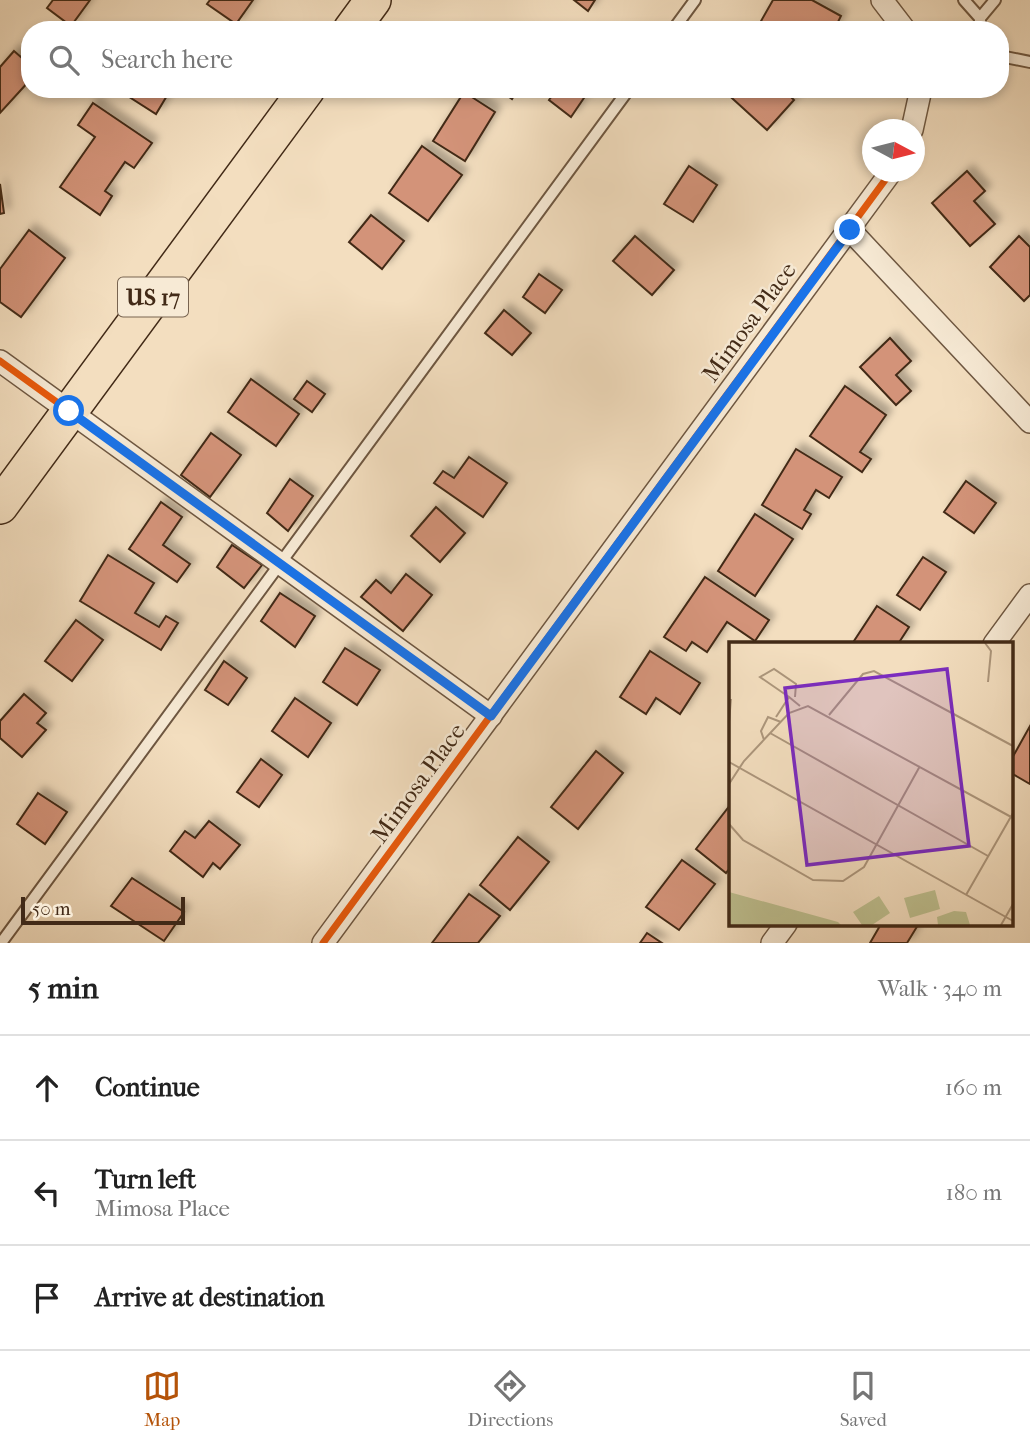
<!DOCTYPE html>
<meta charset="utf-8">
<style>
:root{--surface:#fff;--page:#f2f2f2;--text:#222;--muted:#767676;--line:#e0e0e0;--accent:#b45309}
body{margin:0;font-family:"IM FELL French Canon",serif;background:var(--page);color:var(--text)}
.compass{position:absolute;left:862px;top:119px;width:63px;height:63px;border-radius:50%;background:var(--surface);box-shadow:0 4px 10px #0003;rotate:97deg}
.scale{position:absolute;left:21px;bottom:18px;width:164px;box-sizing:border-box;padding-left:7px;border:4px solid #422a17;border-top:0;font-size:19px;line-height:24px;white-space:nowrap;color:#422a17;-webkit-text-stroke:5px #f7ead5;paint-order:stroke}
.stop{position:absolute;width:21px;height:21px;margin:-16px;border:5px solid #1a73e8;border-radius:50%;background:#fff}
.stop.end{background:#1a73e8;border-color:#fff;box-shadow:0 2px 7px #0008}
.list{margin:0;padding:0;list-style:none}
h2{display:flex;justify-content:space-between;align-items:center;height:91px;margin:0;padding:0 28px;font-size:30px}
h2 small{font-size:23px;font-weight:400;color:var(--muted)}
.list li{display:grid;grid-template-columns:46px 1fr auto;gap:21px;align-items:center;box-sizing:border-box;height:105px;padding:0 28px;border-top:2px solid var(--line)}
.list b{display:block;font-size:26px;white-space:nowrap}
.list p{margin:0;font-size:23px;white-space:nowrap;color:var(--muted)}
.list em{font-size:23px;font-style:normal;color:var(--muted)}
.icon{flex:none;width:38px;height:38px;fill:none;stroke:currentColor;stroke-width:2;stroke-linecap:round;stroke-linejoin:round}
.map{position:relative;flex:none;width:1030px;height:943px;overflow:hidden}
.search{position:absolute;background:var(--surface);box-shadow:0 4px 10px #0003;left:21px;right:21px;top:21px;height:77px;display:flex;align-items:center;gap:18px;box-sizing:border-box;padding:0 24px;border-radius:28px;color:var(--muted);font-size:26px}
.sheet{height:406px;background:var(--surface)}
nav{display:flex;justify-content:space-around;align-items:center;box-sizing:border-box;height:98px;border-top:2px solid var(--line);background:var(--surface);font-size:19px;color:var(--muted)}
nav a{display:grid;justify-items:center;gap:4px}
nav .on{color:var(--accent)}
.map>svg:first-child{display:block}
.building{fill:#d39379;stroke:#422a17;stroke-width:2;filter:url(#shadow)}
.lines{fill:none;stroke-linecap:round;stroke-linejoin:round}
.service-casing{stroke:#6e5741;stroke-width:14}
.minor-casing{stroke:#6e5741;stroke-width:24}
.primary-casing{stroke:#422a17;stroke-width:38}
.service{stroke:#f7ead5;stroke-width:10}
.minor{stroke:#f7ead5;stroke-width:21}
.primary{stroke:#f3debf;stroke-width:35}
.cycleway-casing{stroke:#f7ead5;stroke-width:11}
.cycleway{stroke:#e8590c;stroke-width:7}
.route{stroke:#1a73e8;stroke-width:9}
.labels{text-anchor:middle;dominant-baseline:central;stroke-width:5;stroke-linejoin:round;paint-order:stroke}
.shield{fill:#f7ead5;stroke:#786450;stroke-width:2}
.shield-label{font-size:23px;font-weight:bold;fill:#422a17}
.street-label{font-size:24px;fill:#422a17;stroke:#f7ead5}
.inset-road{fill:none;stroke:#ac967c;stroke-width:2}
.view{fill:#7b2cbf;fill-opacity:0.15;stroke:#7b2cbf;stroke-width:3.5}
.inset-edge{fill:none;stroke:#422a17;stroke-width:3.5}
</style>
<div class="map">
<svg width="1030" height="943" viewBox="0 0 1030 943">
<defs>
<filter id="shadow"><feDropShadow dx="6" dy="-6" stdDeviation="3.5" flood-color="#0004"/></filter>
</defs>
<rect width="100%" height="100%" fill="#f3debf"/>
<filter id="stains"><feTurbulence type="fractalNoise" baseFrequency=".00286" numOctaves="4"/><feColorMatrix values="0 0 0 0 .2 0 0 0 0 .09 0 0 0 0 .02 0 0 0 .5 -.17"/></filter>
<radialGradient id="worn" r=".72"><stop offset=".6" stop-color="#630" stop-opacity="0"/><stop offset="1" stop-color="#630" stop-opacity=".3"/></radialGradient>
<g class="building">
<polygon points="53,0 90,0 71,26 47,8"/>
<polygon points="210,0 253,0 236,24 207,4"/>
<polygon points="574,0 595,0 588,11"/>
<polygon points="773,0 812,0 841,16 834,30 777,30 761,21"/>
<polygon points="14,51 30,65 30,80 0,113 0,67"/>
<polygon points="126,89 171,89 156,114 123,93"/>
<polygon points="498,89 518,89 512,99"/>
<polygon points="557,89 590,89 571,117 549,100"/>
<polygon points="722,89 783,89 794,100 767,130"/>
<polygon points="464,92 495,112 465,161 433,141"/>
<polygon points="93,103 152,143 134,168 125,162 105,191 112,196 100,215 60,187 95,137 78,125"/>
<polygon points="422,146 462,175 428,221 389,193"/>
<polygon points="689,166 717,185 693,222 664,204"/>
<polygon points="967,171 985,191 974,201 995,224 970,246 932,203"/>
<polygon points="0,184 4,213 0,214"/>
<polygon points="371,215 404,241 382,269 349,242"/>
<polygon points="29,230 65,258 21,317 0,302 0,269"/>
<polygon points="635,236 674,270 652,295 613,261"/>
<polygon points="1019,236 1030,247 1030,295 1024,301 990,267"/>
<polygon points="539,274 562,290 545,313 523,297"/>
<polygon points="504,310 531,333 512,355 485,333"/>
<polygon points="890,338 911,361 896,375 911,391 896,405 860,367"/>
<polygon points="251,379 299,414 276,446 228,412"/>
<polygon points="307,381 325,394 312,412 294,399"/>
<polygon points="845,386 886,415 860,452 871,459 862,472 810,436"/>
<polygon points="211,433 241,455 210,497 181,475"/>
<polygon points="796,449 842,477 829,498 816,490 804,510 811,514 802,529 762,505"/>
<polygon points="469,457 507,483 483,517 434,483 443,471 454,478"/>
<polygon points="290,479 313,496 288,531 267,513"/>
<polygon points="966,481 996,503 974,533 944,512"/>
<polygon points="161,502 182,517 163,545 190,564 177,582 129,549"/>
<polygon points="436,507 465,533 440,562 411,536"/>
<polygon points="755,514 793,539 755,596 718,571"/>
<polygon points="232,545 262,565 244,588 217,567"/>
<polygon points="108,555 154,583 135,613 159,627 166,616 178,623 161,650 80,601"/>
<polygon points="923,557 946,572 920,610 897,595"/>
<polygon points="406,574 432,595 403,631 361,597 376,580 391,593"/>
<polygon points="705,577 769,620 755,641 727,622 707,652 692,642 686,651 664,637"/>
<polygon points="280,593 315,616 295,647 261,621"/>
<polygon points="877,606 909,627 898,644 852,644"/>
<polygon points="76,620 103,640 72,681 45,661"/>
<polygon points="345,648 380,670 357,705 323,682"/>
<polygon points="650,651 700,683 680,714 656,698 646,714 620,697"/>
<polygon points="224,661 247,678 228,705 205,690"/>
<polygon points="24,694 46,713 37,723 46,730 22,757 0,738 0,721"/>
<polygon points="295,698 331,723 308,757 272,731"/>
<polygon points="1030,726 1030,784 1011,773 1011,760"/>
<polygon points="596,751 623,773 578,829 551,807"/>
<polygon points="261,759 282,775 259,807 237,792"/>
<polygon points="38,793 67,812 45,844 17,824"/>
<polygon points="731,804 731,867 726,873 696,849"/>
<polygon points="209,821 240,845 220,869 213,863 203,877 170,851 185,831 195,838"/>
<polygon points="518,837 549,862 510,910 480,885"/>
<polygon points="682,860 715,884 679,930 646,907"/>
<polygon points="132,878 184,912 164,941 111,906"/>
<polygon points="469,894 500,916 478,943 432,943"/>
<polygon points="881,924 916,924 918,925 907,943 870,943"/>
<polygon points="647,933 662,943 640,943"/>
</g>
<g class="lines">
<defs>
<g id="service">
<polyline points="964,0 980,18 980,30"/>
<polyline points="980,18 995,0"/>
<polyline points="673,30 695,0"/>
<polyline points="1000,56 1030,62"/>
<polyline points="1,943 629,89"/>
</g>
<g id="minor">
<polyline points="882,0 905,30"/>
<polyline points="912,130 921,89"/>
<polyline points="850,230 1030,422"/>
<polyline points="0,361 491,716"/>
<polyline points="994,644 1030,595"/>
<polyline points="323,943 891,172"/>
<polyline points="772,943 786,924"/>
</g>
<g id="primary">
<polyline points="351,30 373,0"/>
<polyline points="0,506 307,89"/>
</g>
</defs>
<use href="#service" class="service-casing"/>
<use href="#minor" class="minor-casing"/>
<use href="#primary" class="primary-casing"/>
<use href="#service" class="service"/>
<use href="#minor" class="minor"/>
<use href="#primary" class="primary"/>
<defs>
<g id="cycleway">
<polyline points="0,361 491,716"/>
<polyline points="323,943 891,172"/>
</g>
</defs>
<use href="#cycleway" class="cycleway-casing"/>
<use href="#cycleway" class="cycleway"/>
</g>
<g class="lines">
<polyline class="route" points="69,411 491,716 850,230"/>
</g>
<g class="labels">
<rect class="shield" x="118" y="277.5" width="70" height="39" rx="5"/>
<g class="shield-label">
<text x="153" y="297">US 17</text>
</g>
<g class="street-label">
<text transform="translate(749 322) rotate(-54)">Mimosa Place</text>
<text transform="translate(418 783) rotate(-54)">Mimosa Place</text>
</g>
</g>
<g transform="translate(729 642)">
<rect width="284" height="284" fill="#f3debf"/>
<path d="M206,248L211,267L181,276L175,256ZM0,250L109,280L112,283H0ZM150,254L161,271L143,283H133L124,270ZM225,269L237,270L241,283H209L208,275Z" fill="#bec090"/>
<path class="inset-road" d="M256,1L262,9L259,40M60,55L31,35L45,27L67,42L66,55M100,73L134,32L145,29L284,104M47,75L60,55L71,64M0,80L2,57M41,91L259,214M35,98L32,89L39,75L52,80M0,120L284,279M0,142L15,119L60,71L79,64L284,176M0,182L14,198L84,238L114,239L135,225L191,124M237,253L284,171M272,283L284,262"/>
<path class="view" d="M218,27L240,204L78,223L56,46Z"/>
<rect width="284" height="284" class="inset-edge"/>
</g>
<rect width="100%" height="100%" filter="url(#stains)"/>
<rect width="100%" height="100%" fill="url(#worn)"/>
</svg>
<svg class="compass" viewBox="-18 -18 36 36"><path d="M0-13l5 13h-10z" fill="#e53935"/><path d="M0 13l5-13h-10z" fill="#767676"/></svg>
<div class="scale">50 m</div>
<div class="stop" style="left:69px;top:411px"></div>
<div class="stop end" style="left:850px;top:230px"></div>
<div class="search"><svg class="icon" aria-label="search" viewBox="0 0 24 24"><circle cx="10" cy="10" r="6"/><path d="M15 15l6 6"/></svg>Search here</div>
</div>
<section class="sheet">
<h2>5 min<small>Walk · 340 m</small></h2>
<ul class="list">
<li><svg class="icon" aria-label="ahead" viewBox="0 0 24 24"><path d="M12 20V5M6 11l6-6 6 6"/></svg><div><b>Continue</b></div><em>160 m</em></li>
<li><svg class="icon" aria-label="left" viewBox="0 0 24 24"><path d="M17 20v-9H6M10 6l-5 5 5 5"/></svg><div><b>Turn left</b><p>Mimosa Place</p></div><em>180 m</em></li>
<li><svg class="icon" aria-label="arrive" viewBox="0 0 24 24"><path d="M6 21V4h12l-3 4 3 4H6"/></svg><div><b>Arrive at destination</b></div></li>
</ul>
</section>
<nav>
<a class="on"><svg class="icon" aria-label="map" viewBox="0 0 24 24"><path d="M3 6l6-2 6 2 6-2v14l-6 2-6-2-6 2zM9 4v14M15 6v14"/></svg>Map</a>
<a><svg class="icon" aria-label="directions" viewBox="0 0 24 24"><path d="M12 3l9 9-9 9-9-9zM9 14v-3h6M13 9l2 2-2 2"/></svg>Directions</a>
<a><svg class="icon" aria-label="saved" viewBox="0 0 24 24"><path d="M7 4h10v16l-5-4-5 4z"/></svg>Saved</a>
</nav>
